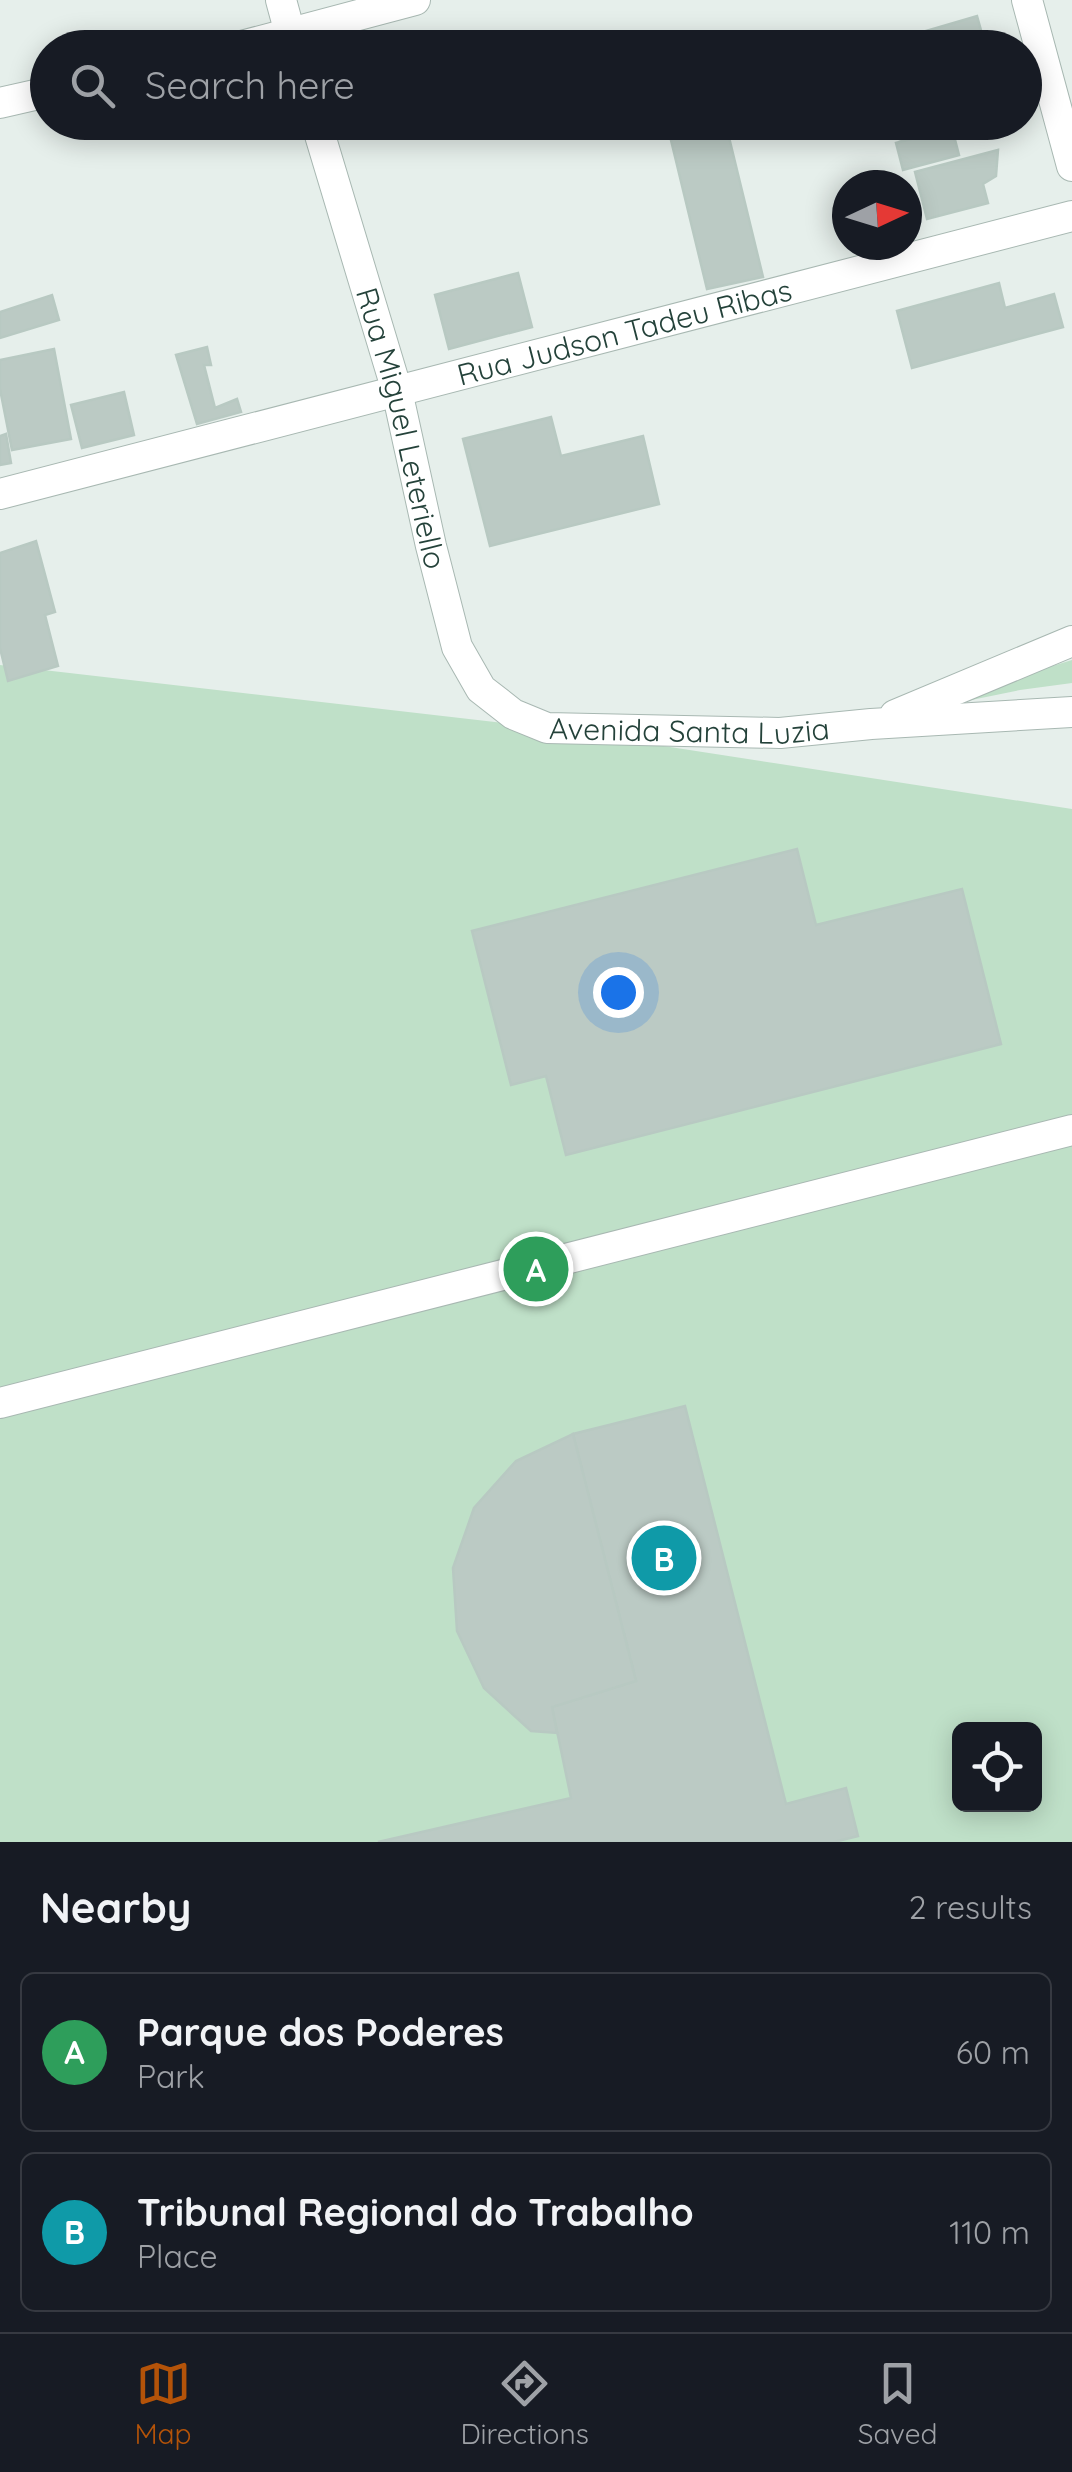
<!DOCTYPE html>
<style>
:root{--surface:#171b24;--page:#20242c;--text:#f1f3f6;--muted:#9ea1a6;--line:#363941;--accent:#b45309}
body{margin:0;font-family:Quicksand,sans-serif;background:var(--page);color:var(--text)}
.controls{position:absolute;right:30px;bottom:30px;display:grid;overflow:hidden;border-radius:15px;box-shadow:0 5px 25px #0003}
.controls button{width:90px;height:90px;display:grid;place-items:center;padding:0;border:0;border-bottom:2px solid var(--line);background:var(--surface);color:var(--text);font:50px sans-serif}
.compass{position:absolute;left:832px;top:170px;width:90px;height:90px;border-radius:50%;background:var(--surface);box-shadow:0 5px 25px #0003;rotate:86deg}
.you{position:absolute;left:618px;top:992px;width:35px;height:35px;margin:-25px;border:8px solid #fff;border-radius:50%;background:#1a73e8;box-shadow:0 0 0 15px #1a73e833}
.badge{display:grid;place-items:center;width:65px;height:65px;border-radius:50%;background:var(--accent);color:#fff;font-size:32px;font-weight:700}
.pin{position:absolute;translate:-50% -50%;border:5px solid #fff;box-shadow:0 2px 10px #0006}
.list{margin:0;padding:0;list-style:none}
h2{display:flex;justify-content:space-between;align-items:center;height:130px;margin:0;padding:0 40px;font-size:42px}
h2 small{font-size:32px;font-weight:400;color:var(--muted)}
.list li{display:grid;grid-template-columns:65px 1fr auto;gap:30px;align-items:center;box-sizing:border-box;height:160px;margin:0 20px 20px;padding:0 20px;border:2px solid var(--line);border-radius:15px}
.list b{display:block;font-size:38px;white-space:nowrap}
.list p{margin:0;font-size:32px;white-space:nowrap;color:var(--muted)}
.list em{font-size:32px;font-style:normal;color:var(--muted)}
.icon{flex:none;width:55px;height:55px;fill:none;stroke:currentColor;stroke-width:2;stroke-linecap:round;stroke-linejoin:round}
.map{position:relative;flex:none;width:1072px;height:1842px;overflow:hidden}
.search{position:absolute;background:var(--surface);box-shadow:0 5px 25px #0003;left:30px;right:30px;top:30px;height:110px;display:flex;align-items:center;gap:25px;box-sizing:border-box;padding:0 35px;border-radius:55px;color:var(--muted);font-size:38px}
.sheet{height:490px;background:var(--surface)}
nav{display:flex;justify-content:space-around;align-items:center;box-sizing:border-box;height:140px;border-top:2px solid var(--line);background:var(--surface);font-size:28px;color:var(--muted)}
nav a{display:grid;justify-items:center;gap:5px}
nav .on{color:var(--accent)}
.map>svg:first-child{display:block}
.green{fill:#bfe0c8;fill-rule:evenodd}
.building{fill:#bbcac4;stroke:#b8c9c2;stroke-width:2.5}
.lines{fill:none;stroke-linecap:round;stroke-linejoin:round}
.minor-casing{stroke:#a8b8b2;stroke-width:32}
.minor{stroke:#fff;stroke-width:30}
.labels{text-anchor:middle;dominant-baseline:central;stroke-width:10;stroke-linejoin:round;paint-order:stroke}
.street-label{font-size:30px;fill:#24423a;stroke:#f7fbf9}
</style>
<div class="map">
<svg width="1072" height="1842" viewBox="0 0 1072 1842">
<rect width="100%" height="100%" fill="#e6efeb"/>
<g class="green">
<polygon points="1072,660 1072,683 1020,690 888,717"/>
<path d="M0,665L547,728L1072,809V1842H0ZM960,1730H1034V1804H960Z"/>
</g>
<g class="building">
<polygon points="977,16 986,48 868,48"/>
<polygon points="884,122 974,122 902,140 887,135"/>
<polygon points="726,125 763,277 707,289 670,136"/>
<polygon points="952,128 959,155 903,170 896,143"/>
<polygon points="998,150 996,176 983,184 988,203 927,219 915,172"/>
<polygon points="518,273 532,327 449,349 435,295"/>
<polygon points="999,283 1005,308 1054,294 1063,327 912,368 897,311"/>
<polygon points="52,295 59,320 0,338 0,312"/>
<polygon points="207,347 211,365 204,365 215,408 237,399 241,412 197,424 176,355"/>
<polygon points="54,349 71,439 12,450 0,389 0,360"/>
<polygon points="124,392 134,435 82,448 71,405"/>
<polygon points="551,417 561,456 643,436 659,504 490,546 463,439"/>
<polygon points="6,434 11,463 0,465 0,436"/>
<polygon points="36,541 55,612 45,615 58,666 8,681 0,648 0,553"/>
<polygon points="797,849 816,925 962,889 1001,1044 566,1155 546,1076 511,1085 472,931"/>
<polygon points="685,1406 786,1804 846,1788 858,1836 834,1842 378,1842 571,1798 552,1707 636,1681 573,1434"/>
<polygon points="573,1434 636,1681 552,1707 557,1733 531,1731 484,1688 457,1631 453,1568 474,1508 516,1461"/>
</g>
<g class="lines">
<defs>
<g id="minor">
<polyline points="281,0 294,48"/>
<polyline points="1027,0 1072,166"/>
<polyline points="234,48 415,0"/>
<polyline points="0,103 48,92"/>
<path id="s1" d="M316,122L397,391L431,546L457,647L481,689L513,714L547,728L780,733L871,724L1072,712"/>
<path id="s2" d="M0,494L1072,216"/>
<polyline points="895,715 1072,641"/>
<polyline points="0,1403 1072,1130"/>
</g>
</defs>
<use href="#minor" class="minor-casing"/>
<use href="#minor" class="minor"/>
</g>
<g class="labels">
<g class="street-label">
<text stroke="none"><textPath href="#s2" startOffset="645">Rua Judson Tadeu Ribas</textPath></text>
<text stroke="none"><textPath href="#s1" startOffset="318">Rua Miguel Leteriello</textPath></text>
<text stroke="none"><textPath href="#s1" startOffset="812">Avenida Santa Luzia</textPath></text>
</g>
</g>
</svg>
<div class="controls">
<button><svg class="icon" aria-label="locate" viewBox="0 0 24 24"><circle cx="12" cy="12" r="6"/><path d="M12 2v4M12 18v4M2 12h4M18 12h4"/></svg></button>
</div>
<svg class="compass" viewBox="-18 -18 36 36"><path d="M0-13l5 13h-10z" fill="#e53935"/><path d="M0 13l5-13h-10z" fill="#9ea1a6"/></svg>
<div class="you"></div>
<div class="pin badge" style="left:536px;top:1269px;background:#2e9e5b">A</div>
<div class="pin badge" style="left:664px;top:1558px;background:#0f9aa8">B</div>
<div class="search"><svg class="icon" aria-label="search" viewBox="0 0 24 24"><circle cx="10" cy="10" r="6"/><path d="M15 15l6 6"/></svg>Search here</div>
</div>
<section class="sheet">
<h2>Nearby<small>2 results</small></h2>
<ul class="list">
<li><span class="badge" style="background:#2e9e5b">A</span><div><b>Parque dos Poderes</b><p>Park</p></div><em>60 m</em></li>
<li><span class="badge" style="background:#0f9aa8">B</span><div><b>Tribunal Regional do Trabalho</b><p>Place</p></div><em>110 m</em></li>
</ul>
</section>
<nav>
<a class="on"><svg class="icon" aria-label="map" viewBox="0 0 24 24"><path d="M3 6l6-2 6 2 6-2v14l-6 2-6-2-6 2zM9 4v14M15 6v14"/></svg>Map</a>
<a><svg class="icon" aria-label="directions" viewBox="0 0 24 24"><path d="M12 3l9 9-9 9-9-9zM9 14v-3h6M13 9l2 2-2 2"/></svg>Directions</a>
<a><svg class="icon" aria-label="saved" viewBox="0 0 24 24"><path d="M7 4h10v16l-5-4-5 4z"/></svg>Saved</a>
</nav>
